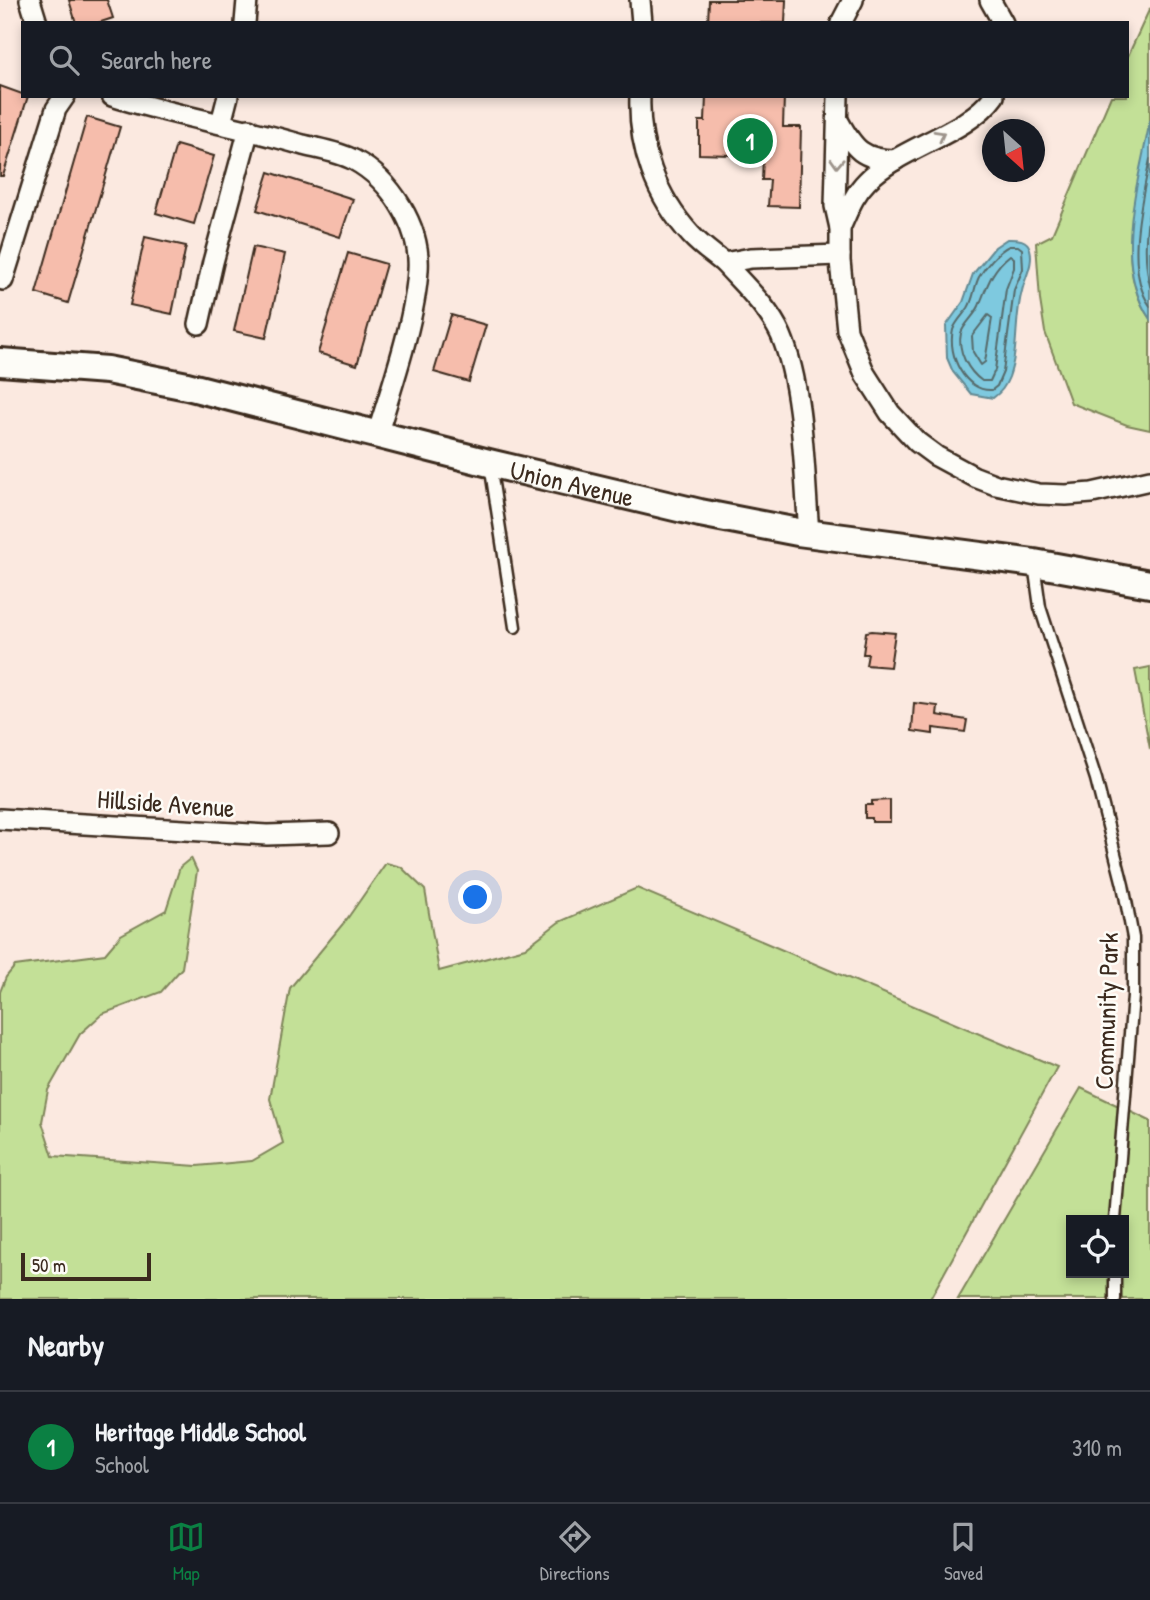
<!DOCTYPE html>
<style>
:root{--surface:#171b24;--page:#20242c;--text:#f1f3f6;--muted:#9ea1a6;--line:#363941;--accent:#0b8043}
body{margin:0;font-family:"Patrick Hand",sans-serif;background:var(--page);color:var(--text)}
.controls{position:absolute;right:21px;bottom:21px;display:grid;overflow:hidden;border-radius:0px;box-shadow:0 4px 10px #0003}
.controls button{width:63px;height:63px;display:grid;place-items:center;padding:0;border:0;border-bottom:2px solid var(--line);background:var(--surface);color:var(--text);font:35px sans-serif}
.compass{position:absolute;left:982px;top:119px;width:63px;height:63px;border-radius:50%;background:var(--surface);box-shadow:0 4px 10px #0003;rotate:153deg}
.scale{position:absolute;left:21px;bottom:18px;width:130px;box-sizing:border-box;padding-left:7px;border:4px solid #3b2a1e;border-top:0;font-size:19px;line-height:24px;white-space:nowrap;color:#3b2a1e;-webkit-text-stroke:5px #fdfcf7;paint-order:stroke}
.you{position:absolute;left:476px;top:898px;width:24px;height:24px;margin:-18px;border:5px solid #fff;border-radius:50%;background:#1a73e8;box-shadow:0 0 0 10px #1a73e833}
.badge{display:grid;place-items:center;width:46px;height:46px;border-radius:50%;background:var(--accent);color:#fff;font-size:23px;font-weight:700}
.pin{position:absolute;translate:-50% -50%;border:4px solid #fff;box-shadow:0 2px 7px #0006}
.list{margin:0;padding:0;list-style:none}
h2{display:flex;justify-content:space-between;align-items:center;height:91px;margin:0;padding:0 28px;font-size:30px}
h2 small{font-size:23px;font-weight:400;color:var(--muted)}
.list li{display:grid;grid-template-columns:46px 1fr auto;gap:21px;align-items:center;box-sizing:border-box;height:112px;padding:0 28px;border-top:2px solid var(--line)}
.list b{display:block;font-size:26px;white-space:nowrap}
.list p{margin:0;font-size:23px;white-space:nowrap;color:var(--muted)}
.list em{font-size:23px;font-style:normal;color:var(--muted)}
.icon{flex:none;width:38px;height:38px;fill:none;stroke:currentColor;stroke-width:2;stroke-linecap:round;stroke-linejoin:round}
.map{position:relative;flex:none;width:1150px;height:1299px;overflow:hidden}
.search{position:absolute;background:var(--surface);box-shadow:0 4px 10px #0003;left:21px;right:21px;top:21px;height:77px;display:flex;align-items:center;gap:18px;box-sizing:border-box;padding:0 24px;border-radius:0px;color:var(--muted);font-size:26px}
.sheet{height:203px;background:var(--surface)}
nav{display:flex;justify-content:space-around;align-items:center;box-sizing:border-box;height:98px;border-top:2px solid var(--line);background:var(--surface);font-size:19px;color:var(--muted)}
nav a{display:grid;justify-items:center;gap:4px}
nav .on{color:var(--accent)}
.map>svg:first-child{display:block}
.green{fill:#c3e097;stroke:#7f855a;stroke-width:2;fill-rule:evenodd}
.water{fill:#7ec9df;stroke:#638992;stroke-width:2}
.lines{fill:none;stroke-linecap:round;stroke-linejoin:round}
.shore{stroke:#566a6b;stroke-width:2}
.building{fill:#f6bdac;stroke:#3b2a1e;stroke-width:2}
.lane-casing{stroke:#3b2a1e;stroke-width:15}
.street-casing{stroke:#3b2a1e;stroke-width:24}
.secondary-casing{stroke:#3b2a1e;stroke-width:32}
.lane{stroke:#fdfcf7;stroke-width:10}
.street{stroke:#fdfcf7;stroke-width:19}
.secondary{stroke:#fdfcf7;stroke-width:26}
.oneway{stroke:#9c938a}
.labels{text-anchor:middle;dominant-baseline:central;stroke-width:5;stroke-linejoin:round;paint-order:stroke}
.street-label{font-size:26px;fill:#3b2a1e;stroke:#fdfcf7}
</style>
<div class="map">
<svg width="1150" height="1299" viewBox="0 0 1150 1299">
<rect width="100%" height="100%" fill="#fbe9e0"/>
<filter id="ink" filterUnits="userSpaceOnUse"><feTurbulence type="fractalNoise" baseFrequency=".0143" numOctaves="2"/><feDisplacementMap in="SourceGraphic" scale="14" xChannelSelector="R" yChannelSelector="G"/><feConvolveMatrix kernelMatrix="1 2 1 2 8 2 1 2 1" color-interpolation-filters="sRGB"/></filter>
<g filter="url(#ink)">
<g class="green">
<path d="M1150,8C1150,45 1150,84 1150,121C1143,186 1109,259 1150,319V430L1127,425L1071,403L1045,332L1040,300L1036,243L1052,235L1111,96H1127V58Z"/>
<polygon points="1150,667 1150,749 1135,670"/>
<polygon points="191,858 197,871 182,968 161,992 102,1014 80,1034 48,1090 42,1122 53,1156 197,1166 252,1161 283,1143 270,1099 290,988 347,919 386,863 401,867 425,890 439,971 525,948 559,922 637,888 1057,1067 930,1299 0,1299 0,992 6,977 15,966 105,954 121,935 166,910 180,867"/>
<path d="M1081,1088L1150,1121V1299H958ZM1071,1220H1124V1273H1071Z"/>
</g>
<g class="water">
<path d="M1150,120V319C1111,262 1139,182 1150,120Z"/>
<path d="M1007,239C1016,239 1027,238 1030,249C1034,264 1025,277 1022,291C1014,318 1019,350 1009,377C1005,387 1001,392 993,398L971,394L953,372L947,358L946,326L963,302L973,274L995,247Z"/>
</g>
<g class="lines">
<g class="shore">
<path d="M1150,159C1142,200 1124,269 1150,306"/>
<path d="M1150,207C1145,233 1144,261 1150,286"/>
<path d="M1009,246H1018L1022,249L1023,269L1014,290L1003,372L997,386L992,390C965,392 947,355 953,330C955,323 963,315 968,308C974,298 974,287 979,277C985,267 998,251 1009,246Z"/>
<path d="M1010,255L1014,258V268L1006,289L995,370L990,381H982C968,371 957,351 961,333C964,324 975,315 979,306C987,286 992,269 1010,255Z"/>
<polygon points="988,315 992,318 985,362 981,365 973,352 972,336"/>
</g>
</g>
<g class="building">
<polygon points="69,0 107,0 113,18 98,23 76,23"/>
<polygon points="709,0 786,0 785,23 708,23"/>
<polygon points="0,86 28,96 3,176 0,176"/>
<polygon points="706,96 784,96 783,127 801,127 799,207 768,206 770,180 762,180 763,156 699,154 699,121 705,121"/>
<polygon points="87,117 120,127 68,303 36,293"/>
<polygon points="176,145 214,156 194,224 156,213"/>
<polygon points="269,172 353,199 340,237 257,210"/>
<polygon points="145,237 186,246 172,314 130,305"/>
<polygon points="253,247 285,254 266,338 234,331"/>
<polygon points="348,253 386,264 357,365 318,353"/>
<polygon points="451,315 486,325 469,382 434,372"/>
<polygon points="872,631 895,633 890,667 866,665 868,654 863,654 866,632"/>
<polygon points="914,703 938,706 937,715 967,720 965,732 933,728 933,734 912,731"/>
<polygon points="890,800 890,822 872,822 872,818 865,818 865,805 872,805 872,801"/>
</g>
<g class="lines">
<defs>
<g id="lane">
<polyline points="490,464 515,627"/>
<polyline points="1034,564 1040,607 1096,779 1123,885 1133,938 1133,996 1115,1220"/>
<polyline points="1115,1273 1115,1299"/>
</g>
<g id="street">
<polyline points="30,0 37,23"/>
<polyline points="640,0 642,23"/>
<polyline points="990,0 1003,23"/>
<polyline points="245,23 247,0"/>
<polyline points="841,23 853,0"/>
<path d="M112,96C174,116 240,126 303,145C319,149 339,152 354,160C391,180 421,227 418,270C415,320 392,386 377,435"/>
<path d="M640,96C638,147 656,197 691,235C701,246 713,254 724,263L751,258L840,255"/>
<polyline points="838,96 835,206 840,228 840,261 847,330 865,374 890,413 917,442 936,456 975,477 996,485 1039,494 1066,495 1092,493 1150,480"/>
<path d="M839,122C854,149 863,160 895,160"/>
<polyline points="221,123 228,96"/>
<path d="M840,228C848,211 853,195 867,181C900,147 967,134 994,96"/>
<path d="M724,263C744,285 769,308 781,335C804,389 804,474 809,533"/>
<polyline points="3,280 56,109 65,96"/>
<polyline points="199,324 213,262 249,129"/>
<polyline points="0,819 267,835 329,833"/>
</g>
<g id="secondary">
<path id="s1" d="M0,362L107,370L187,386L489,463L700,513L798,532L1034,563L1150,584"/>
</g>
</defs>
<use href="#lane" class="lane-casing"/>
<use href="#street" class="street-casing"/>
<use href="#secondary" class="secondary-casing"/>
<use href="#lane" class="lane"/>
<use href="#street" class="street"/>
<use href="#secondary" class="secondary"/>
</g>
<defs><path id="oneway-chevron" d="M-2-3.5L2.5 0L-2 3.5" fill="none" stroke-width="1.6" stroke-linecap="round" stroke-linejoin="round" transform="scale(1.75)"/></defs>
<g class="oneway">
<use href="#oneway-chevron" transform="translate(940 135) rotate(-29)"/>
<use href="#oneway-chevron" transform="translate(837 163) rotate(92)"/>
</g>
</g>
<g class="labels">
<g class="street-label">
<text stroke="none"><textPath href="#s1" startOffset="586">Union Avenue</textPath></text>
<text transform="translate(166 803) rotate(4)">Hillside Avenue</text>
<text transform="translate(1106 1011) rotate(-88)">Community Park</text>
</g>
</g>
</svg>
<div class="controls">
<button><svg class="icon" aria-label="locate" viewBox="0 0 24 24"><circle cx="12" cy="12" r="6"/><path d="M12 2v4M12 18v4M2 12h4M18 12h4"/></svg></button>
</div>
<svg class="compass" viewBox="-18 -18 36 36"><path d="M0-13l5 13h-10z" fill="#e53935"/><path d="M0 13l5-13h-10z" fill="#9ea1a6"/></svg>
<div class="scale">50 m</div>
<div class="you"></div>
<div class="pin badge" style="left:750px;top:141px">1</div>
<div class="search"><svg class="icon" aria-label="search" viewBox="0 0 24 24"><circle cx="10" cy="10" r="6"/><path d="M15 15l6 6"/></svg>Search here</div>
</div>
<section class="sheet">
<h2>Nearby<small></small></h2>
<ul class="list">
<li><span class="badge">1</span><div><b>Heritage Middle School</b><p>School</p></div><em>310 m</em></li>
</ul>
</section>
<nav>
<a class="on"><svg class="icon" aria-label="map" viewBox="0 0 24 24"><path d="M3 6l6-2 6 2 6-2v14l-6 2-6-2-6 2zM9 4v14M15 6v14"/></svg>Map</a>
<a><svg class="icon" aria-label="directions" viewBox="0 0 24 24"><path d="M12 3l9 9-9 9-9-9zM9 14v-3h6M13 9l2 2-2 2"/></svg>Directions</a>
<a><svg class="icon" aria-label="saved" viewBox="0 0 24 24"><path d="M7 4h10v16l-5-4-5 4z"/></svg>Saved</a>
</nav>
